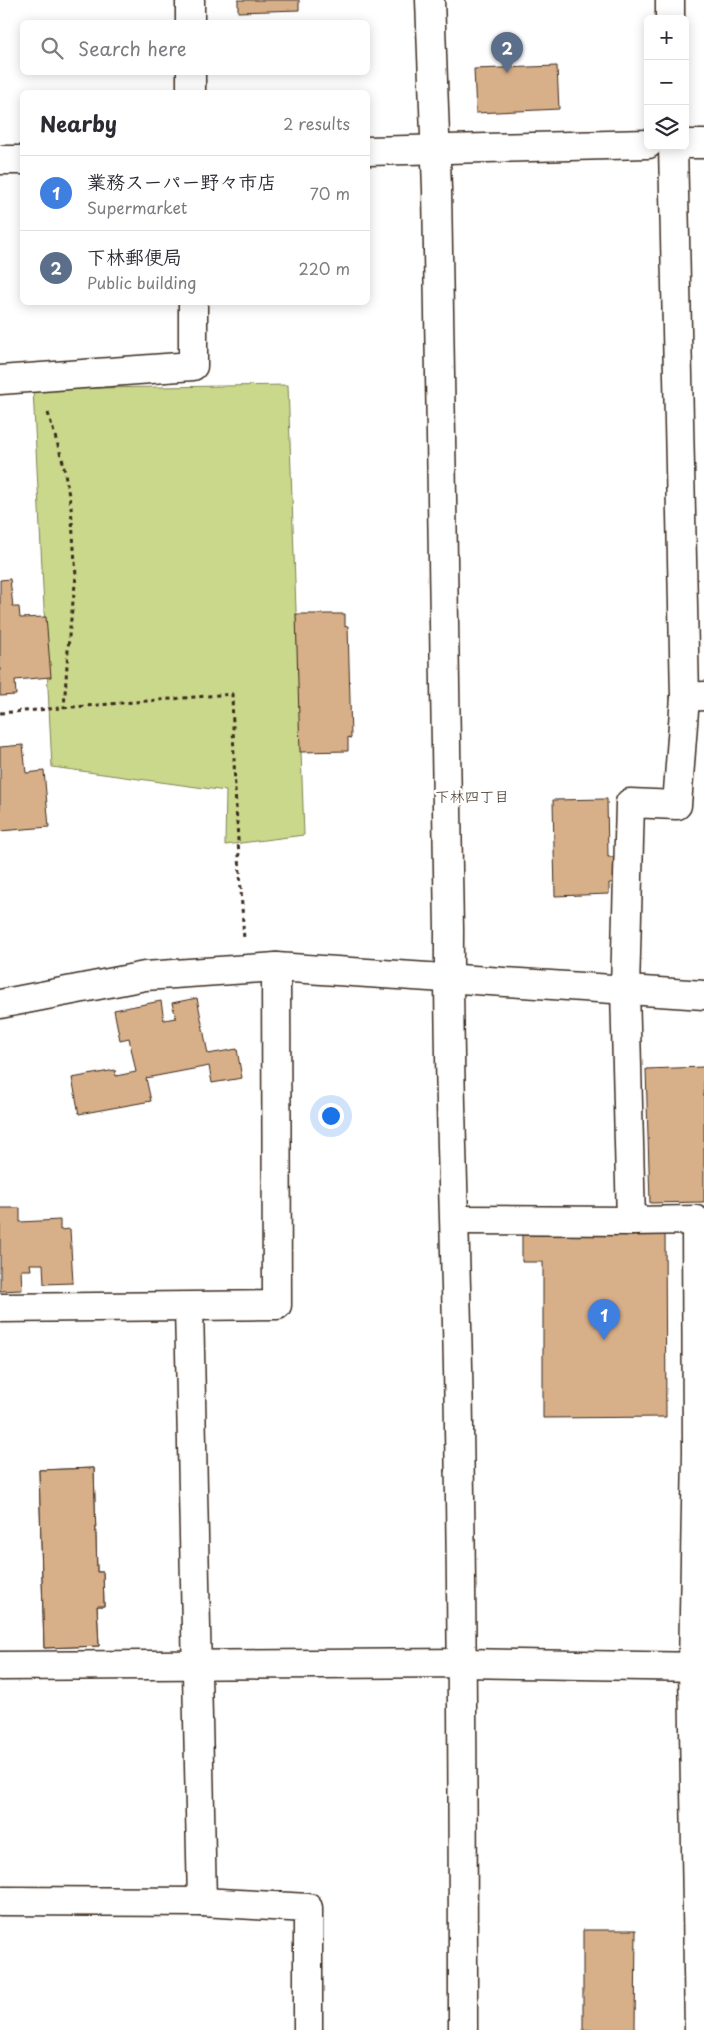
<!DOCTYPE html>
<meta charset="utf-8">
<style>
:root{--surface:#fff;--page:#f2f2f3;--text:#2b2b33;--muted:#7c7c81;--line:#e1e1e2;--accent:#c8321e}
body{margin:0;font-family:"Playpen Sans","Klee One",sans-serif;background:var(--page);color:var(--text)}
.controls{position:absolute;right:15px;top:15px;display:grid;overflow:hidden;border-radius:8px;box-shadow:0 2px 12px #0003}
.controls button{width:45px;height:45px;display:grid;place-items:center;padding:0;border:0;border-bottom:1px solid var(--line);background:var(--surface);color:var(--text);font:25px sans-serif}
.you{position:absolute;left:330px;top:1115px;width:18px;height:18px;margin:-12px;border:4px solid #fff;border-radius:50%;background:#1a73e8;box-shadow:0 0 0 8px #1a73e833}
.badge{display:grid;place-items:center;width:32px;height:32px;border-radius:50%;background:var(--accent);color:#fff;font-size:16px;font-weight:700}
.pin{position:absolute;translate:-50% -41px;filter:drop-shadow(0 1px 2px #0008)}
.pin::after{content:'';position:absolute;top:26px;width:18px;height:15px;background:inherit;clip-path:polygon(0 0,100% 0,50% 100%)}
.list{margin:0;padding:0;list-style:none}
h2{display:flex;justify-content:space-between;align-items:center;height:65px;margin:0;padding:0 20px;font-size:21px}
h2 small{font-size:16px;font-weight:400;color:var(--muted)}
.list li{display:grid;grid-template-columns:32px 1fr auto;gap:15px;align-items:center;box-sizing:border-box;height:75px;padding:0 20px;border-top:1px solid var(--line)}
.list b{display:block;font-size:19px;white-space:nowrap}
.list p{margin:0;font-size:16px;white-space:nowrap;color:var(--muted)}
.list em{font-size:16px;font-style:normal;color:var(--muted)}
.icon{flex:none;width:28px;height:28px;fill:none;stroke:currentColor;stroke-width:2;stroke-linecap:round;stroke-linejoin:round}
.map{position:relative;flex:none;width:704px;height:2030px;overflow:hidden}
.search{position:absolute;background:var(--surface);box-shadow:0 2px 12px #0003;left:20px;top:20px;width:350px;height:55px;display:flex;align-items:center;gap:12px;box-sizing:border-box;padding:0 18px;border-radius:8px;color:var(--muted);font-size:19px}
.panel{position:absolute;background:var(--surface);box-shadow:0 2px 12px #0003;left:20px;top:90px;width:350px;height:215px;border-radius:8px}
.map>svg:first-child{display:block}
.green{fill:#cad88c;stroke:#828155}
.building{fill:#d7af88;stroke:#3b2a1e}
.lines{fill:none;stroke-linecap:round;stroke-linejoin:round}
.minor-casing{stroke:#3b2a1e;stroke-width:31}
.path{stroke:#3b2a1e;stroke-width:3;stroke-dasharray:4 4;stroke-linecap:butt}
.minor{stroke:#fff;stroke-width:28}
.labels{text-anchor:middle;dominant-baseline:central;stroke-width:5;stroke-linejoin:round;paint-order:stroke}
.neighbourhood-label{font-size:15px;fill:#3b2a1e;stroke:#fff}
</style>
<div class="map">
<svg width="704" height="2030" viewBox="0 0 704 2030">
<rect width="100%" height="100%" fill="#fff"/>
<filter id="ink" filterUnits="userSpaceOnUse"><feTurbulence type="fractalNoise" baseFrequency=".02" numOctaves="2"/><feDisplacementMap in="SourceGraphic" scale="10" xChannelSelector="R" yChannelSelector="G"/><feConvolveMatrix kernelMatrix="1 2 1 2 8 2 1 2 1" color-interpolation-filters="sRGB"/></filter>
<g filter="url(#ink)">
<polygon class="green" points="288,385 304,835 225,845 226,791 52,767 33,389"/>
<g class="building">
<polygon points="238,0 299,0 299,10 238,12"/>
<polygon points="557,66 559,109 476,113 474,69"/>
<polygon points="10,579 13,607 19,607 20,618 46,617 51,677 15,680 16,695 0,696 0,580"/>
<polygon points="296,614 345,614 345,627 348,626 351,738 348,737 348,751 300,752"/>
<polygon points="23,745 26,773 44,771 49,827 0,831 0,747"/>
<polygon points="607,799 608,857 615,857 616,883 609,883 609,894 555,896 553,800"/>
<polygon points="197,998 208,1054 237,1049 242,1078 212,1083 209,1066 146,1078 151,1101 79,1114 72,1078 115,1070 116,1076 136,1072 129,1038 120,1040 114,1010 161,1001 164,1020 176,1018 172,1003"/>
<polygon points="704,1067 704,1202 650,1203 646,1069"/>
<polygon points="0,1208 20,1208 20,1222 60,1220 60,1230 70,1229 73,1283 44,1284 43,1264 30,1264 31,1270 21,1270 22,1290 0,1291"/>
<polygon points="665,1233 666,1417 543,1418 543,1262 522,1262 522,1234"/>
<polygon points="94,1468 97,1572 103,1572 104,1606 97,1606 99,1646 44,1648 39,1470"/>
<polygon points="94,1468 97,1572 103,1572 104,1606 97,1606 99,1646 44,1648 39,1470"/>
<polygon points="583,1930 636,1930 635,2030 583,2030"/>
</g>
<g class="lines">
<defs>
<g id="minor">
<polyline points="190,0 190,22"/>
<path d="M430,0L437,189L449,931C448,1077 455,1222 458,1367C462,1588 463,1809 463,2030"/>
<polyline points="670,0 670,19"/>
<polyline points="191,72 191,92"/>
<polyline points="685,144 704,144"/>
<polyline points="673,146 685,697 704,696"/>
<polyline points="368,151 648,144"/>
<polyline points="0,160 22,160"/>
<polyline points="0,380 193,366 193,302"/>
<polyline points="0,1004 145,976 276,967 704,995"/>
<polyline points="455,1220 631,1221 696,1220 697,1452 693,1667 699,2030"/>
<polyline points="631,1221 625,989 630,803 677,805 685,697"/>
<polyline points="189,1307 202,1902"/>
<polyline points="0,1308 277,1305 276,967"/>
<polyline points="0,1666 463,1663 704,1667"/>
<polyline points="0,1901 202,1902 308,1908 308,2030"/>
</g>
</defs>
<use href="#minor" class="minor-casing"/>
<g class="path">
<polyline points="48,413 63,462 71,507 76,576 69,636 64,708"/>
<polyline points="0,713 232,694 235,790 244,940"/>
</g>
<use href="#minor" class="minor"/>
</g>
</g>
<g class="labels">
<g class="neighbourhood-label">
<text x="472" y="795">下林四丁目</text>
</g>
</g>
</svg>
<div class="controls">
<button>+</button>
<button>−</button>
<button><svg class="icon" aria-label="layers" viewBox="0 0 24 24"><path d="M12 4l9 5-9 5-9-5zM3 14l9 5 9-5"/></svg></button>
</div>
<div class="you"></div>
<div class="pin badge" style="left:604px;top:1340px;background:#3f7fe0">1</div>
<div class="pin badge" style="left:507px;top:73px;background:#5c6f8a">2</div>
<div class="search"><svg class="icon" aria-label="search" viewBox="0 0 24 24"><circle cx="10" cy="10" r="6"/><path d="M15 15l6 6"/></svg>Search here</div>
<section class="panel">
<h2>Nearby<small>2 results</small></h2>
<ul class="list">
<li><span class="badge" style="background:#3f7fe0">1</span><div><b>業務スーパー野々市店</b><p>Supermarket</p></div><em>70 m</em></li>
<li><span class="badge" style="background:#5c6f8a">2</span><div><b>下林郵便局</b><p>Public building</p></div><em>220 m</em></li>
</ul>
</section>
</div>
